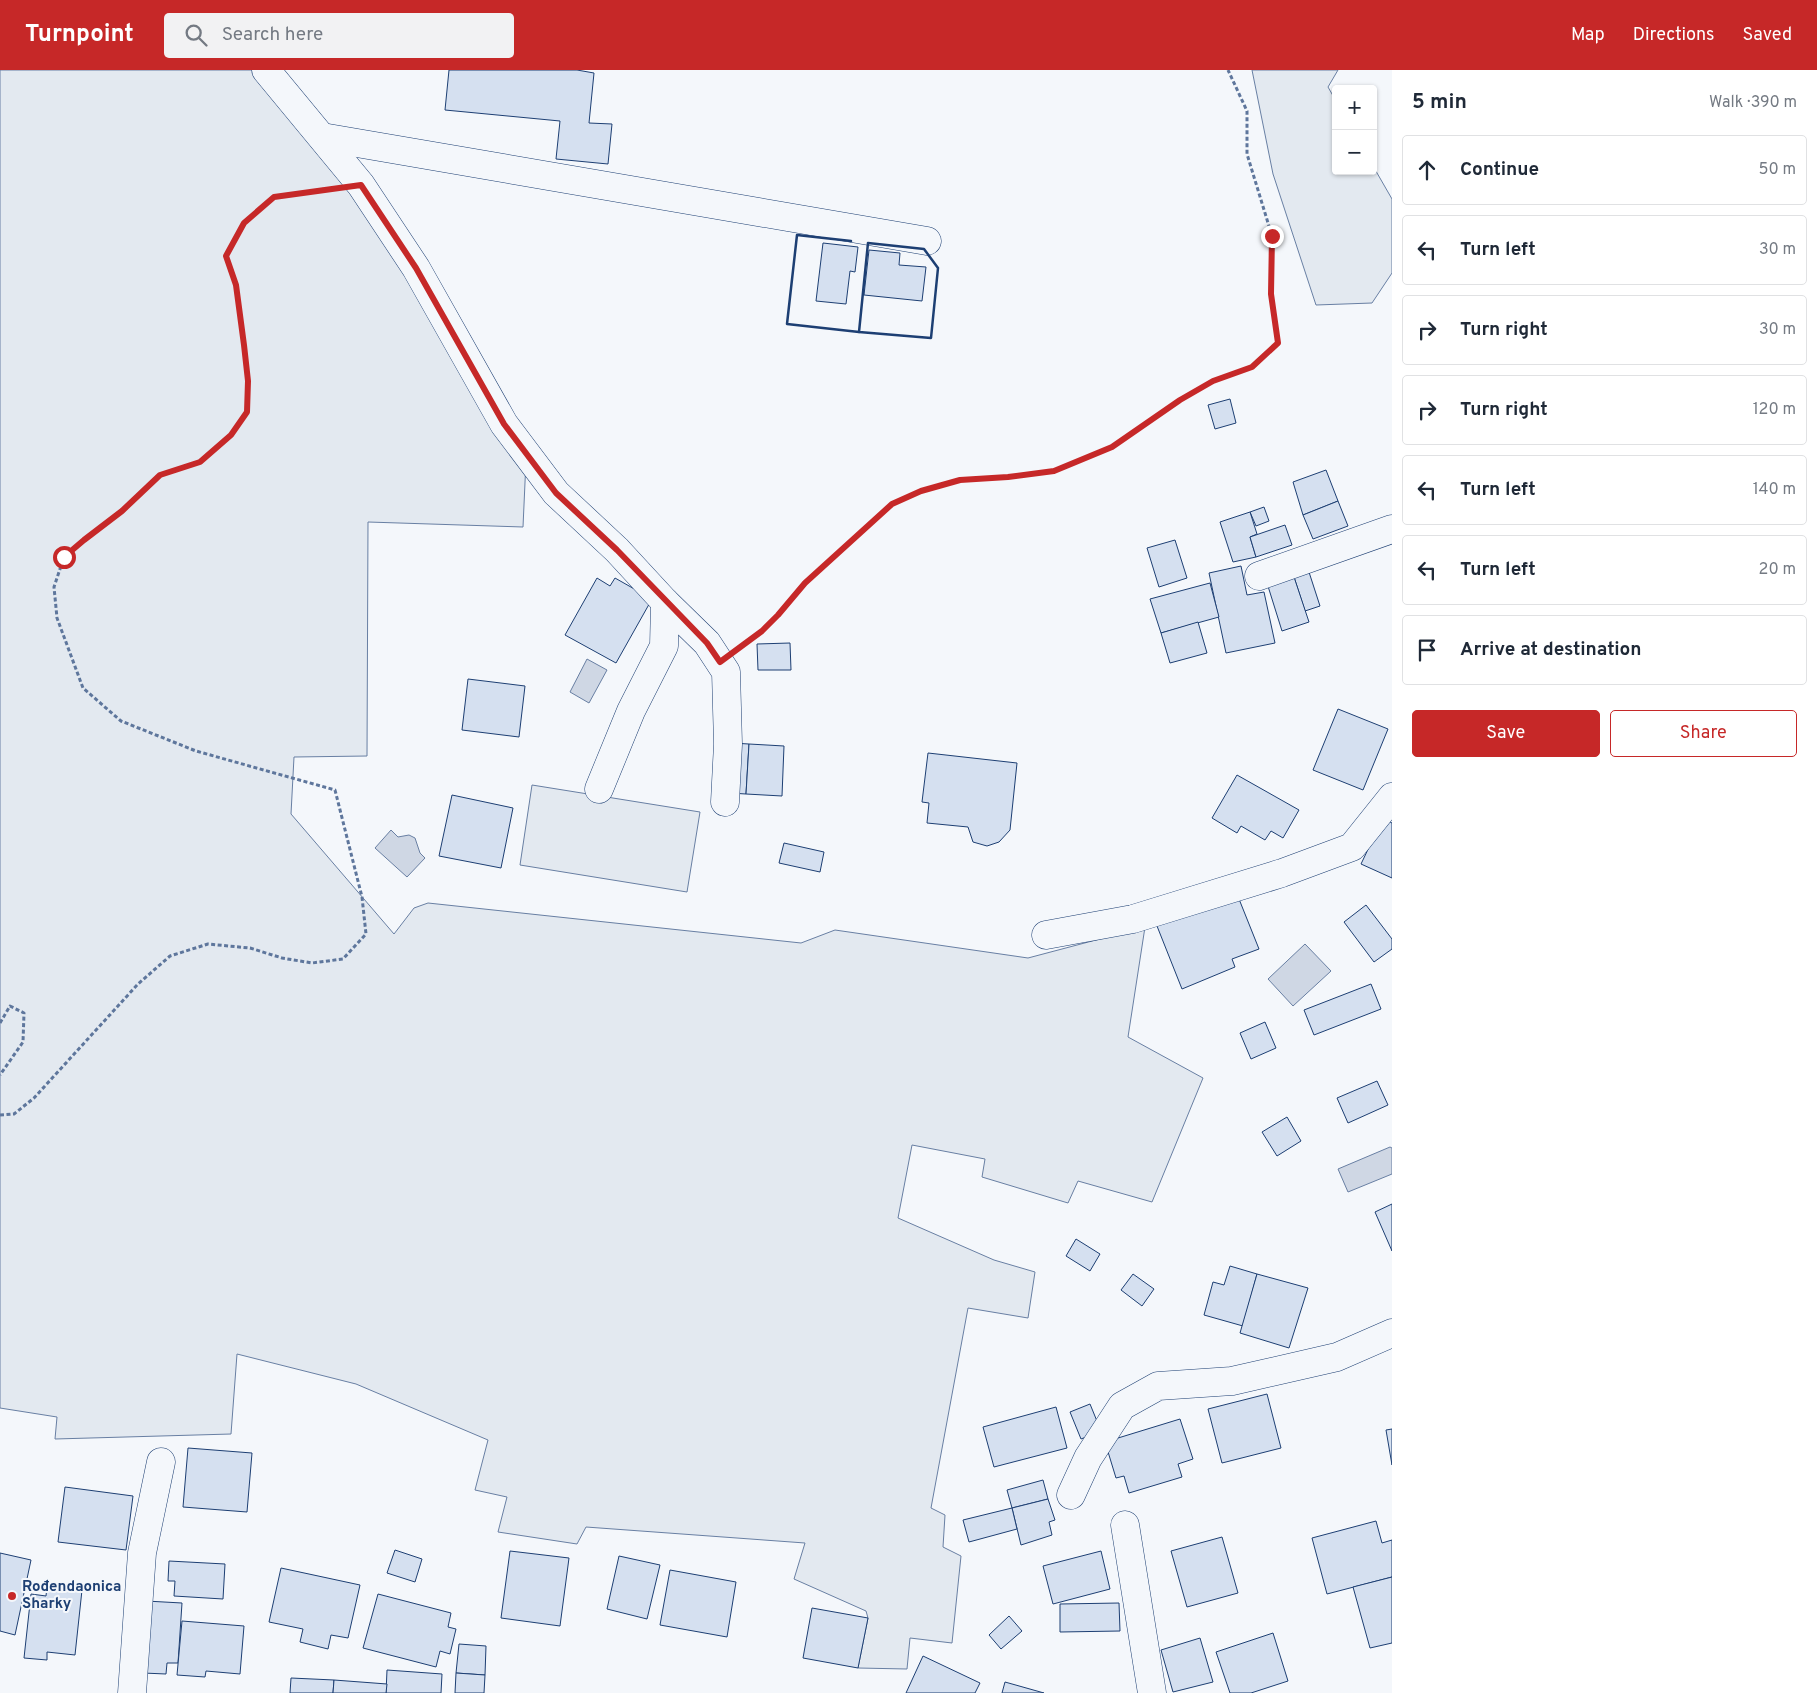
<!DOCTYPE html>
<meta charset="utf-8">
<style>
:root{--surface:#fff;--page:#f2f2f3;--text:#1f2937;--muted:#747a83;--line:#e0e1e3;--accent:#c62828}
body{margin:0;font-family:Overpass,sans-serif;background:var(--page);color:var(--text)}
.controls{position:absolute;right:15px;top:15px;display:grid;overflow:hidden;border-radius:5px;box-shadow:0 1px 4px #0004}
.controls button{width:45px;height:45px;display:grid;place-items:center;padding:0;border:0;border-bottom:1px solid var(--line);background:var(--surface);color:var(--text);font:25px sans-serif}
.stop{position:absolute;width:15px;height:15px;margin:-11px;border:4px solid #c62828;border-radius:50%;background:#fff}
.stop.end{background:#c62828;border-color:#fff;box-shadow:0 1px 5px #0008}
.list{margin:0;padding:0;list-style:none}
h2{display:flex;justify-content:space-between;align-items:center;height:65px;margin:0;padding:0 20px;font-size:21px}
h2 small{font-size:16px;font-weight:400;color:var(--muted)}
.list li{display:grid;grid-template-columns:32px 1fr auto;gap:15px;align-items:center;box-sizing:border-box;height:70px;margin:0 10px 10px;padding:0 10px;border:1px solid var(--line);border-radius:5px}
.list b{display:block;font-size:19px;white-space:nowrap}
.list em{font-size:16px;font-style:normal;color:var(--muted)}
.actions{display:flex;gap:10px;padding:15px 20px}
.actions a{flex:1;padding:11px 0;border:1px solid var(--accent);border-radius:5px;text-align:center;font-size:18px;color:var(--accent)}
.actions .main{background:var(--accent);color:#fff}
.icon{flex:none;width:28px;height:28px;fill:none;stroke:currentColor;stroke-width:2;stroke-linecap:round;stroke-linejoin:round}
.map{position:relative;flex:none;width:1392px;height:1623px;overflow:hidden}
header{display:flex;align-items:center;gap:30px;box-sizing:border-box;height:70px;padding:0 25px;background:var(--accent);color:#fff}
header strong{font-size:24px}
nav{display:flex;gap:28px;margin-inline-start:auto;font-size:18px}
.search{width:350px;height:45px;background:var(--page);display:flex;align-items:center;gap:12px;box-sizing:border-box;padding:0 18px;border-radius:5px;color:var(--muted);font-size:19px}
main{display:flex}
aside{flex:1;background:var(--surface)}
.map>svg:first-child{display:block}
.green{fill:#e3e9f0;stroke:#687fa3}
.water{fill:#cfd7e4;stroke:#687fa3}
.building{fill:#d5e0f0;stroke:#1d3f73}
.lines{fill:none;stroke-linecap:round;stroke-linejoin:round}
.minor-casing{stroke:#1d3f73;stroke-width:29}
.path{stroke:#5e769c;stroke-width:3;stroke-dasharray:4 2.5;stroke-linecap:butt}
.minor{stroke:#f4f7fb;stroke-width:28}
.wall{stroke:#1d3f73;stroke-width:2.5}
.route{stroke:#c62828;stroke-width:6}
.poi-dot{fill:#c62828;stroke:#f4f7fb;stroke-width:2}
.labels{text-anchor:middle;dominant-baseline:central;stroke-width:4;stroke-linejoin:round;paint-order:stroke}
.poi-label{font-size:15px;font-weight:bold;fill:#1d3f73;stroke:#f4f7fb;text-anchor:start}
</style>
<header>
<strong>Turnpoint</strong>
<div class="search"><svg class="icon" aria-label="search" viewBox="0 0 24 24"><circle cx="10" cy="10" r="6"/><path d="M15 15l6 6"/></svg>Search here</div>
<nav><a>Map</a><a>Directions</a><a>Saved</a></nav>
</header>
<main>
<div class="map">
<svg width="1392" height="1623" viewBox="0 0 1392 1623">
<rect width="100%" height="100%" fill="#f4f7fb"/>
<g class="green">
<polygon points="0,0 266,0 527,368 523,457 368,452 367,686 294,687 291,744 394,864 414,838 428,833 801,873 835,860 1028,888 1145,857 1128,967 1203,1008 1152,1132 1078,1111 1068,1133 982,1107 985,1089 912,1075 898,1148 994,1190 1035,1202 1028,1248 968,1238 931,1438 945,1445 943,1477 961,1486 952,1573 910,1568 907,1599 858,1598 868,1548 866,1541 794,1509 805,1473 586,1457 577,1474 498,1462 507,1427 475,1420 488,1370 356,1314 237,1284 231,1364 55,1369 57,1347 0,1338"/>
<polygon points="1252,0 1338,0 1328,17 1336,31 1336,101 1373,101 1373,96 1392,129 1392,203 1372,233 1316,235 1273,104"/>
<polygon points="532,715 700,742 687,822 520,795"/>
</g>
<g class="water">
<polygon points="587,589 607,600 589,633 570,622"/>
<polygon points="391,760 398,767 409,765 415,768 420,783 425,788 407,807 375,778"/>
<polygon points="1305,874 1331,901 1293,936 1268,909"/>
<polygon points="1390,1077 1392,1078 1392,1104 1348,1122 1338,1099"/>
</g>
<g class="building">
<polygon points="449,0 577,0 594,3 589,53 612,54 608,94 556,89 560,51 445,40"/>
<polygon points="823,173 858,177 855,202 850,201 846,234 816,231"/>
<polygon points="869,180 900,183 899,195 926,197 922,231 864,225"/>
<polygon points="1230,329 1236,353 1215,359 1208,335"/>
<polygon points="1326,400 1338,431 1303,445 1293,412"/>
<polygon points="1338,431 1348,456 1313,469 1303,445"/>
<polygon points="1264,437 1269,451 1256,456 1250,442"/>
<polygon points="1250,442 1257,464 1250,467 1256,487 1233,492 1220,452"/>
<polygon points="1285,455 1292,475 1256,487 1250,467"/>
<polygon points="1175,470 1187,508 1159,517 1147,478"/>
<polygon points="1241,496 1247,525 1264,522 1275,573 1226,583 1209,503"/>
<polygon points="1308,499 1320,536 1305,541 1293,504"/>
<polygon points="1293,504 1309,552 1282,561 1267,513"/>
<polygon points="597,508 610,516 615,508 652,529 616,593 565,565"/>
<polygon points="1210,513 1219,547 1161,563 1150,529"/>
<polygon points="1198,552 1207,583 1170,593 1161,563"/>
<polygon points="790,573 791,600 758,600 757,574"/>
<polygon points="468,609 525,616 519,667 462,660"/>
<polygon points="1338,639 1388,659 1363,720 1313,700"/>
<polygon points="732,673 749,674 746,724 730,723"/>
<polygon points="749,674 784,676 782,726 746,724"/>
<polygon points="928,683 1017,693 1010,760 999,772 987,776 973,772 968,757 927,753 929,733 922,732"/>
<polygon points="1237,705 1299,740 1283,768 1271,761 1265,770 1241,756 1237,763 1212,748"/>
<polygon points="452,725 513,738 501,798 439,786"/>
<polygon points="1383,748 1392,753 1392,808 1361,794"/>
<polygon points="784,773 824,782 820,802 779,793"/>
<polygon points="1235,819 1259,879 1232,889 1235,897 1182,919 1155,851"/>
<polygon points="1366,835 1392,869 1392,879 1374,892 1344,852"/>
<polygon points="1371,914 1381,939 1314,965 1304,940"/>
<polygon points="1265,952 1276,978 1251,989 1240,963"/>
<polygon points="1377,1011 1388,1035 1348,1053 1337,1028"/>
<polygon points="1287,1047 1301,1071 1277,1086 1262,1062"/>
<polygon points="1392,1134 1392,1181 1375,1142"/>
<polygon points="1076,1169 1100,1184 1090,1201 1066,1186"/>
<polygon points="1230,1196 1257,1204 1243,1256 1204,1245 1213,1212 1224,1215"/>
<polygon points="1133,1204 1154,1219 1142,1236 1121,1220"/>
<polygon points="1257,1204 1308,1218 1289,1278 1240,1263"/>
<polygon points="1267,1324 1281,1378 1222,1393 1208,1339"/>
<polygon points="1090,1334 1101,1361 1081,1369 1070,1342"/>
<polygon points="1056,1337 1067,1378 994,1397 983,1357"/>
<polygon points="1180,1349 1193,1389 1178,1394 1182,1407 1129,1423 1124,1406 1116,1408 1105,1372"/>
<polygon points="1392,1359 1392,1395 1386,1360"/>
<polygon points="188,1378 252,1383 247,1442 183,1437"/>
<polygon points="1043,1410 1048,1429 1012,1438 1007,1420"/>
<polygon points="65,1417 133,1426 126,1480 58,1472"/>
<polygon points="1048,1429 1055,1450 1049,1452 1052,1465 1021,1475 1012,1438"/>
<polygon points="1012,1438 1017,1459 969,1472 963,1450"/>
<polygon points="1376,1451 1382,1473 1392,1470 1392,1507 1327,1524 1312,1468"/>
<polygon points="1222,1467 1238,1523 1187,1537 1171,1481"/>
<polygon points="395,1480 422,1489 415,1512 387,1503"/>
<polygon points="510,1481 569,1488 560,1556 501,1548"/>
<polygon points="1101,1481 1110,1519 1053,1534 1043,1496"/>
<polygon points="0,1483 31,1490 15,1565 0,1561"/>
<polygon points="619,1486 660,1495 647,1549 607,1539"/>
<polygon points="169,1491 225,1494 223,1529 174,1526 175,1511 168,1511"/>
<polygon points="281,1498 360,1515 348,1568 331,1565 328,1579 300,1572 303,1559 269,1552"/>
<polygon points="670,1500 736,1512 727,1567 660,1555"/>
<polygon points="1392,1507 1392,1573 1370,1578 1353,1517"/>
<polygon points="47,1516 82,1520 75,1585 47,1582 47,1590 24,1588 31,1524 46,1526"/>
<polygon points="378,1524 451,1543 448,1557 456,1559 450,1584 440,1581 436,1597 363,1578"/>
<polygon points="146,1531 182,1533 178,1593 167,1593 166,1604 143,1603"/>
<polygon points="1119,1533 1120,1561 1060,1562 1060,1534"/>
<polygon points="812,1538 868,1548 858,1598 803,1588"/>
<polygon points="1009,1546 1022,1561 1001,1579 989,1565"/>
<polygon points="182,1551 244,1556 240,1604 206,1601 205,1607 177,1605"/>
<polygon points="1273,1563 1288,1611 1251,1623 1230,1623 1216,1582"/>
<polygon points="1200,1568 1213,1612 1173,1622 1161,1580"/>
<polygon points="459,1574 486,1576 485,1605 456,1603"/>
<polygon points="923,1586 980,1613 975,1623 906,1623"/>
<polygon points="387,1600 442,1604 441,1623 386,1623"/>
<polygon points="456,1603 485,1605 484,1623 455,1623"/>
<polygon points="291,1608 334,1610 333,1623 290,1623"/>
<polygon points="334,1610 387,1614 386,1623 333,1623"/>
<polygon points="1005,1612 1044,1623 1002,1623"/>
</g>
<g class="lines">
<defs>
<g id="minor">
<polyline points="266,0 361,115 416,198 504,354 556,423 617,480 665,532"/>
<polyline points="322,67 927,171"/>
<polyline points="1259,506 1392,459"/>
<polyline points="599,719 631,641 664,576 665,532 707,573 726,602 728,674 725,732"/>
<polyline points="1046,865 1133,849 1282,803 1352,777 1392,727"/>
<polyline points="1071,1425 1088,1388 1122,1336 1158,1316 1232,1311 1337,1287 1392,1263"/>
<polyline points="1125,1455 1152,1623"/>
<polyline points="132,1623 142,1483 161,1392"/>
</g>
</defs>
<use href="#minor" class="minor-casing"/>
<g class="path">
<polyline points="744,575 762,561 778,545 805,513 891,434 921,421 960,410 1008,407 1054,401 1112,377 1179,331 1213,311 1252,297 1278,273 1271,224 1272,166 1247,84 1247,41 1228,0"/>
<polyline points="0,953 10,936 24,943 23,972 0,1005"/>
<polyline points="0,1045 14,1044 34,1028 138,914 170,886 208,874 250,878 282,888 312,893 343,889 366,864 362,827 335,720 196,681 121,651 83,618 57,548 54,517 64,487 122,441 159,405 200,392 231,365 247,342 248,311 244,275 236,215 226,187 244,153 274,127 325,119"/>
</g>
<use href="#minor" class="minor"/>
<g class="wall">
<polyline points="851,171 797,165 787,254 859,262"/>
<polygon points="868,173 924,179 938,198 931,268 859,262"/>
</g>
</g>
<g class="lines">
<polyline class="route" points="64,487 84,470 122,441 160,405 200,392 231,365 247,342 248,311 244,275 236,215 226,186 244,153 274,127 361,115 416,198 504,354 556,423 617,480 707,573 720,592 762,561 778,545 805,513 892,434 921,421 960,410 1008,407 1054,401 1112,377 1180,330 1213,311 1252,297 1278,273 1271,224 1272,166"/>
</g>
<circle class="poi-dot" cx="12" cy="1526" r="5"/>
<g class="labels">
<g class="poi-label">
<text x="22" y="1517">Rođendaonica<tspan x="22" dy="17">Sharky</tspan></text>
</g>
</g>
</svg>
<div class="controls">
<button>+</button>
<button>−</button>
</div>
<div class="stop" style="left:64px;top:487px"></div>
<div class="stop end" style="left:1272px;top:166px"></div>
</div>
<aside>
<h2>5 min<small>Walk · 390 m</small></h2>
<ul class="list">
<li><svg class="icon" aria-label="ahead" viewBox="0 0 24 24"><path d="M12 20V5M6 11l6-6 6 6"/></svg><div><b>Continue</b></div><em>50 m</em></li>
<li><svg class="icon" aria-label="left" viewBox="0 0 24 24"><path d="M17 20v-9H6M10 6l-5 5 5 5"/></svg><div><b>Turn left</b></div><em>30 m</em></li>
<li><svg class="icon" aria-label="right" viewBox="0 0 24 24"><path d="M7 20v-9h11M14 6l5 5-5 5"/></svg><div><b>Turn right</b></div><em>30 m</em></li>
<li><svg class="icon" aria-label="right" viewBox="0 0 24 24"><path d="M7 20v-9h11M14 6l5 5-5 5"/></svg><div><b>Turn right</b></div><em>120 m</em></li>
<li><svg class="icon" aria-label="left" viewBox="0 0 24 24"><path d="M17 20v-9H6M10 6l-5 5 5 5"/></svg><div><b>Turn left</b></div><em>140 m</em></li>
<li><svg class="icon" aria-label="left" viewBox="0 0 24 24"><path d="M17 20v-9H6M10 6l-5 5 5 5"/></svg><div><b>Turn left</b></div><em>20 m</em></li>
<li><svg class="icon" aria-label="arrive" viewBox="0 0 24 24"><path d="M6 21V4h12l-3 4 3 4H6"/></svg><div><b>Arrive at destination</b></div></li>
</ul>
<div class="actions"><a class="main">Save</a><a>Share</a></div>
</aside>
</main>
